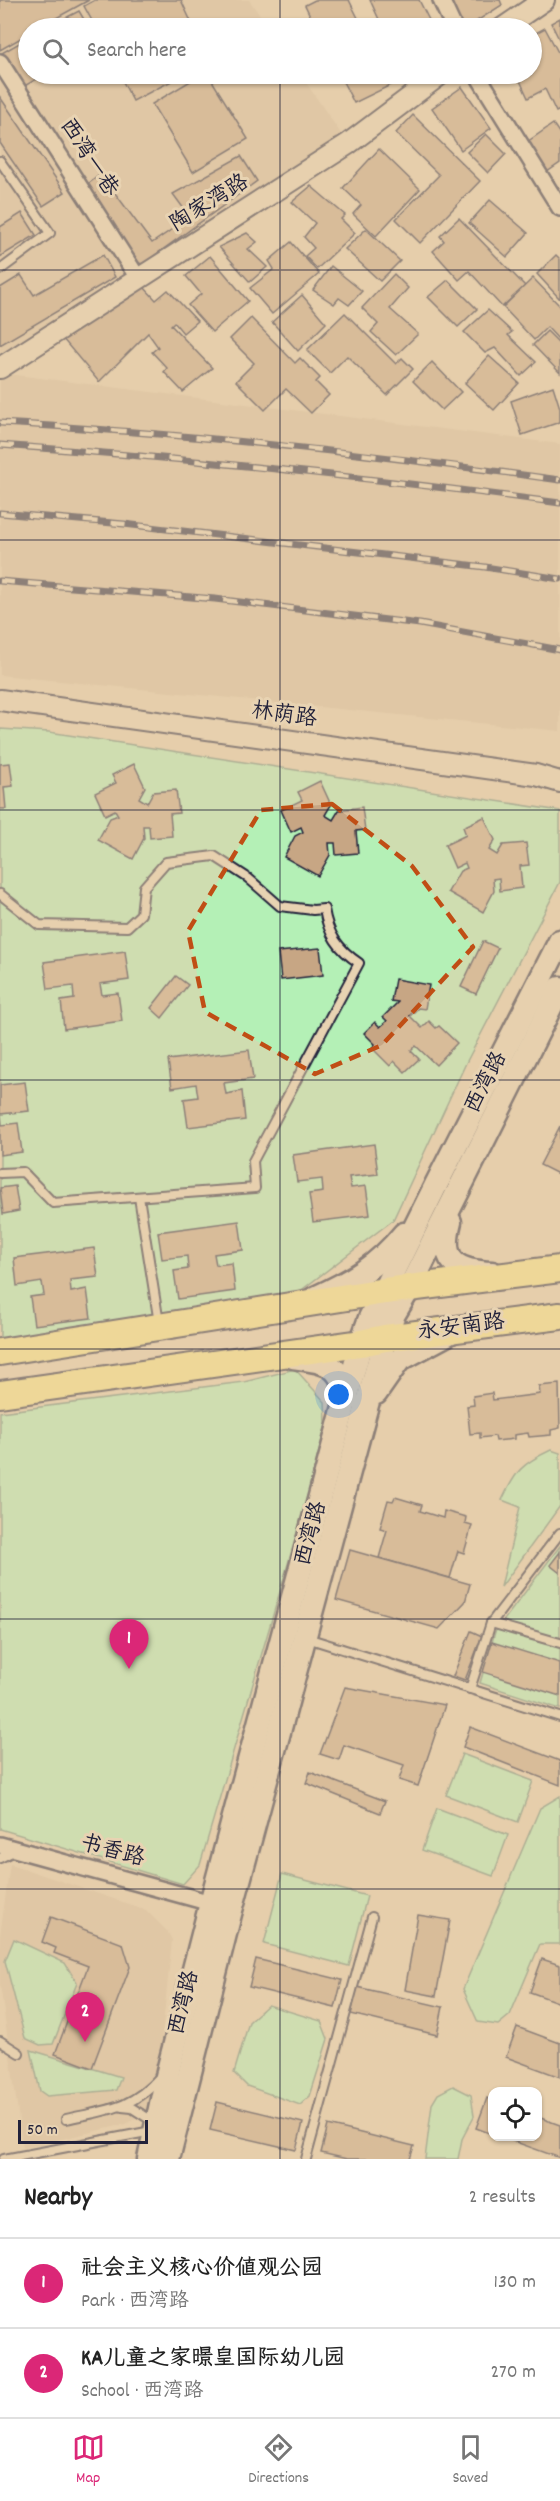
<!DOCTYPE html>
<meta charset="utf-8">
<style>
:root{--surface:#fff;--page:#f2f2f2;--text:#222;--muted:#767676;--line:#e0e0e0;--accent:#db2777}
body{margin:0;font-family:Dekko,"LXGW WenKai TC",sans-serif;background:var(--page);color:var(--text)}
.controls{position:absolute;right:18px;bottom:18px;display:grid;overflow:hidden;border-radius:12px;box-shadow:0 2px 4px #0004}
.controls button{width:54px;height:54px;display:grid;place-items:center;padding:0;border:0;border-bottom:2px solid var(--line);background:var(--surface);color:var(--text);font:30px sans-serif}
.scale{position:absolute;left:18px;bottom:15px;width:130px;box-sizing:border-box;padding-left:6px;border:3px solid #22223b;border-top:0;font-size:16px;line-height:21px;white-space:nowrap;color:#22223b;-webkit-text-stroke:4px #e8d3b2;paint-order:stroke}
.you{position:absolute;left:339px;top:1395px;width:21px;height:21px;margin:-15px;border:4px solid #fff;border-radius:50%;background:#1a73e8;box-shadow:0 0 0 9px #1a73e833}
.badge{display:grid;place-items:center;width:39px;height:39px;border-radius:50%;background:var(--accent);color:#fff;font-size:20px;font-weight:700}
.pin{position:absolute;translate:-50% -50px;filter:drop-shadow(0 2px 3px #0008)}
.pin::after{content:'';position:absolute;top:32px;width:21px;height:18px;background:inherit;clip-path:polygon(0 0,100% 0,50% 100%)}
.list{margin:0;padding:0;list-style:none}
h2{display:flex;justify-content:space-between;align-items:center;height:78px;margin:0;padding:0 24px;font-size:26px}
h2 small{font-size:20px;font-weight:400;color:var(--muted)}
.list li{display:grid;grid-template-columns:39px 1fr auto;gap:18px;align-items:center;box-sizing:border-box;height:90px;padding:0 24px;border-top:2px solid var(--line)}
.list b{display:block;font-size:22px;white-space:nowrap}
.list p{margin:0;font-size:20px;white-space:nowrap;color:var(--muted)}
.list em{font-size:20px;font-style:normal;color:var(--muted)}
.icon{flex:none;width:33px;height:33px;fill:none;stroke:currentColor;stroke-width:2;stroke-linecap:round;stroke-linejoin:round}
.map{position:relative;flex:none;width:560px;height:2159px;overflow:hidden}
.search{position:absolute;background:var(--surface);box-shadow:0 2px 4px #0004;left:18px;right:18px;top:18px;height:66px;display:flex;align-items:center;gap:15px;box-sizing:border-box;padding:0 21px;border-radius:33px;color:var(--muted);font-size:22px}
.sheet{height:258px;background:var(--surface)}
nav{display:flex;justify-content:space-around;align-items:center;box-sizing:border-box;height:84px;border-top:2px solid var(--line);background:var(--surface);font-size:16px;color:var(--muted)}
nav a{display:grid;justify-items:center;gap:3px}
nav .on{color:var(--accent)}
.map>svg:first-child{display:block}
.built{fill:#d9bf9d}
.green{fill:#b4f0b6;stroke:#6b8978;stroke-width:1.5}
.building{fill:#c7a684;stroke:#22223b;stroke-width:1.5}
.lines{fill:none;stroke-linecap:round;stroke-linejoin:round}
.service-casing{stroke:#22223b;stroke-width:12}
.minor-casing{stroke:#22223b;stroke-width:20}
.tertiary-casing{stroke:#22223b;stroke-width:24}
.secondary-casing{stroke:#22223b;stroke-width:27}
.primary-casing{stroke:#22223b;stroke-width:30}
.service{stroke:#e8d3b2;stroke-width:8}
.minor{stroke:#e8d3b2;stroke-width:15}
.tertiary{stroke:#e8d3b2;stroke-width:20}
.secondary{stroke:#e8d3b2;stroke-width:22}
.primary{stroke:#f8e281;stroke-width:26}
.rail-casing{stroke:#22223b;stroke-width:7}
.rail{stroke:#e8d3b2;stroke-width:4.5;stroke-dasharray:14;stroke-linecap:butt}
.marked{fill:none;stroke:#c04e15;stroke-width:4.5;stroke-dasharray:12 8;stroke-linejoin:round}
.grid{fill:none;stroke:#22223b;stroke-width:1.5;stroke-opacity:0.55}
.labels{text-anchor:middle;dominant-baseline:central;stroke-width:6;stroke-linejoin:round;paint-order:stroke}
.street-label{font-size:22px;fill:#22223b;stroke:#e8d3b2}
</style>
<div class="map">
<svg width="560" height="2159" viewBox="0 0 560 2159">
<rect width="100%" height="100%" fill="#e6ceab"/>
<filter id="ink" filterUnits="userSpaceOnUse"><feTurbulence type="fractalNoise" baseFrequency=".0167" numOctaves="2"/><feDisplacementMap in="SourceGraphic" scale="12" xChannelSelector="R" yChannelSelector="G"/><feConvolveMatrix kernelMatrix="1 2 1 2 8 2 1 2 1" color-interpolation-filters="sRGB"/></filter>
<g filter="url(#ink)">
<g class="built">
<polygon points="0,0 249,0 269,28 28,28 28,74 300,74 348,144 138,278 0,353"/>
<polygon points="0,373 560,444 560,731 0,675"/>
<polygon points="10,1864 146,1910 167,1931 172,1940 155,2101 142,2115 126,2124 23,2148 0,1984 0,1936"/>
</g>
<g class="green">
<polygon points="0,729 49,732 560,811 560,882 466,1063 393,1220 295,1295 0,1342"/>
<polygon points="295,1369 325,1402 326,1424 304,1509 200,1865 183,1884 0,1829 0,1412 244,1382"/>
<path d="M551,1450L560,1453V1506L501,1587L520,1507L502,1500C516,1471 521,1464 551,1450Z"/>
<polygon points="560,1546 560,1709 480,1683 495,1632"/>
<polygon points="462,1754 533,1781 518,1822 446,1795"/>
<polygon points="560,1796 560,1944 540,1944 510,2015 498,2025 478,2022 463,1989 540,1808"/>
<polygon points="437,1808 508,1835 493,1876 422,1850"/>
<polygon points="282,1874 367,1896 349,1966 264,1944"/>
<polygon points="14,1939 65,1963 77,1983 53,2044 40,2045 25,2038 5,1961"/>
<polygon points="268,2005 321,2021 328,2039 310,2096 300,2105 247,2086 234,2073 249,2022"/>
<polygon points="31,2050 121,2077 116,2090 47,2096 40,2091"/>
<polygon points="453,2086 471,2095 474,2116 462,2139 458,2159 425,2159 432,2104 438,2094"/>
</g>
<g class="building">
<polygon points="0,0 89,0 38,28 28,28 28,34 0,50"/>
<polygon points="95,0 181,0 194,28 96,28 84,6"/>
<polygon points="315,0 349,0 363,28 316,28 305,5"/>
<polygon points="370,0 419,0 433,28 383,28"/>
<polygon points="447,0 500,0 502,5 466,28 460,28"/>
<polygon points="79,11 89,28 46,28"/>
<polygon points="560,18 560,41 551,23"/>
<polygon points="545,28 560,56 560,110 556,112 545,89 528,98 517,74 532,74 532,35"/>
<polygon points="28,38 28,74 46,74 19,89 0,54"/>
<polygon points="119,74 185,74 133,101"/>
<polygon points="202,74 208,74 248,139 193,172 152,104"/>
<polygon points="339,74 385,74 391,85 354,103"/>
<polygon points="462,87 491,128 461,150 432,108"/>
<polygon points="0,97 65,192 43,206 0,143"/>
<polygon points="413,115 480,181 420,243 396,219 439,175 396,133"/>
<polygon points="553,124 560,134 560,163 547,172 527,142"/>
<polygon points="486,134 506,154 488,173 467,152"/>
<polygon points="379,149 420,189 376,236 353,214 361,205 343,188"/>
<polygon points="241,156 257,181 143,264 134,262 84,187 101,174 152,243 190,217 173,194"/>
<polygon points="311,186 345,215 341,219 355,233 317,269 305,256 314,248 304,237 315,223 292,202"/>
<polygon points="490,200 528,233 507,257 469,223"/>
<polygon points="22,213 36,235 0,257 0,227"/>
<polygon points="459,218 525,286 502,307 469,271 459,280 433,251 444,241 440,236"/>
<polygon points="366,229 400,261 380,281 345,249"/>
<polygon points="247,233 257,242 248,249 267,267 250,282 219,247"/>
<polygon points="291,242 319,274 272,314 250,288 274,269 269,261"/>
<polygon points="103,255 115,277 0,345 0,288 21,275 34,295"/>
<polygon points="556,255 560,259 560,299 537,274"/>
<polygon points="210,256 248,301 212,332 188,305 201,294 186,276"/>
<polygon points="331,266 362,291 349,305 339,298 334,304 313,290"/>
<polygon points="394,274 408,288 390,309 418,334 396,355 371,332 378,324 362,308"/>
<polygon points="533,278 560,306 560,341 547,327 534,340 503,307"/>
<polygon points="448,280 477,309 458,327 428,297"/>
<polygon points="143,286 156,300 168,290 197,321 183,333 174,322 171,325 212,368 183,392 164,372 167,368 152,352 158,347 148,333 99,382 62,338"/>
<polygon points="302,295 326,323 298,351 272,322"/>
<polygon points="488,310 512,332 508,335 536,362 521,376 495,348 485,353 464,332"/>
<polygon points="345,313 396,364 402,358 413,369 387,395 347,356 330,373 307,350"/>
<polygon points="251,318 295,363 300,358 320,378 316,382 329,395 311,413 286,389 265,410 236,381 254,363 230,339"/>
<polygon points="547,331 560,344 560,373 533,345"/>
<polygon points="489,356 519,383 494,410 465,383"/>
<polygon points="432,362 461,392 442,410 413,381"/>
<polygon points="553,386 560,408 560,422 522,435 511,401"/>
<polygon points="10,763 13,786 4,787 6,809 0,809 0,764"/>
<polygon points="134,764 145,787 139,798 147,803 153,792 176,790 179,813 170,814 172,836 150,838 149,826 143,826 144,838 133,859 98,840 110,818 118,815 115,810 105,815 95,793 116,783 112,775"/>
<polygon points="320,781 331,805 325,815 333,820 339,810 362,807 365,830 356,831 358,853 336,855 335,843 329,843 330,855 318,876 284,857 295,836 303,832 301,827 291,832 281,810 302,800 298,792"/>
<polygon points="484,817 495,840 489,850 497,855 503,845 526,843 529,865 520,866 522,888 500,891 499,878 493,879 494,891 483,912 448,892 460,871 467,868 465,863 455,868 445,845 466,835 463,827"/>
<polygon points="483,941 498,948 476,994 461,987"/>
<polygon points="320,948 323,975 281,980 278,952"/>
<polygon points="125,951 129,980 100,984 102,995 118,993 122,1021 64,1029 61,1001 74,999 73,986 48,989 44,962"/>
<polygon points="176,976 188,985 162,1018 151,1008"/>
<polygon points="395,979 429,985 425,1009 418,1008 410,1016 422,1028 429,1021 436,1028 439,1026 457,1043 436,1065 416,1046 411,1051 419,1059 405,1072 394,1061 390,1066 372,1048 375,1044 364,1033 375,1022 380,1027 387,1021 383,1017 398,1002 391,1001"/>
<polygon points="249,1050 253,1079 224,1083 226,1094 242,1091 245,1120 188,1127 184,1099 198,1097 196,1084 172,1088 168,1060"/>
<polygon points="25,1082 29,1111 1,1114 2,1125 18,1123 22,1152 0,1155 0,1085"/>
<polygon points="560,1126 560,1175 540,1165"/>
<polygon points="374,1144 378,1174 349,1177 351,1188 366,1186 370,1215 313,1222 309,1194 323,1192 322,1179 297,1182 293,1155"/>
<polygon points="15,1186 19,1211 3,1214 0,1188"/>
<polygon points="239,1221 243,1250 214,1254 216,1265 232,1263 235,1291 178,1299 174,1271 188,1269 187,1256 162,1259 158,1232"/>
<polygon points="94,1248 98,1277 70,1280 71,1292 87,1289 91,1318 34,1325 30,1297 44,1295 42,1282 17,1286 14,1258"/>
<polygon points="559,1384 560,1428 551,1430 551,1435 529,1437 528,1433 514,1435 514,1439 496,1441 495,1436 480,1438 480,1433 470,1434 467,1406 474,1405 473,1396 492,1393 493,1400 540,1394 539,1386"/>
<polygon points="395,1497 422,1505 420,1511 443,1518 444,1511 466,1517 465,1523 472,1525 464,1553 458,1551 450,1578 379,1558 387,1530 380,1528 388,1500 393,1501"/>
<polygon points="350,1550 470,1584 465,1602 439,1629 336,1600"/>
<polygon points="560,1552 560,1573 550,1565"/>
<polygon points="471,1631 482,1636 465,1680 453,1676"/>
<polygon points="492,1642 560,1663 560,1696 483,1672"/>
<polygon points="345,1687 445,1705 418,1786 399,1780 404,1765 344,1745 339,1760 320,1754"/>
<polygon points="470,1727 560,1761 560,1785 463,1747"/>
<polygon points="310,1772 385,1801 380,1813 306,1783"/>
<polygon points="418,1915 450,1920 436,1996 405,1990"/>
<polygon points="51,1917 123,1944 130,1967 92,2068 55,2054 88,1966 54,1953 56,1948 42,1942"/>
<polygon points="256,1959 342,1980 335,2008 249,1987"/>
<polygon points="542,1959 560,1965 560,2003 530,1992"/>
<polygon points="357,1987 443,2007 437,2035 351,2014"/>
<polygon points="517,2027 560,2043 560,2077 506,2057"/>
<polygon points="487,2098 492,2100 492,2134 476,2128"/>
<polygon points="217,2102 303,2123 296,2150 210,2130"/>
<polygon points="538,2117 560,2125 560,2158 499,2136 538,2136"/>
<polygon points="328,2125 414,2146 410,2159 347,2159 321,2153"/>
</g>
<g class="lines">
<defs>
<g id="service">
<polyline points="0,161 50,233 0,270"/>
<path d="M0,894L39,925L127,927L141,914L144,887L166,862L214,856L248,878L280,906L313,910L324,909C328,934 338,949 359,963L253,1161L255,1188L53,1203L23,1172L0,1173"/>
<polyline points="139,1197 159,1323"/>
<polyline points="491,1623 560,1643"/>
<polyline points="307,1638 560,1717"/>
<polyline points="470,1689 491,1623 560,1533"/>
<polyline points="0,1858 14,1851"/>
<polyline points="0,2041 19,2053"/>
<polyline points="122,2107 132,2108 154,2122"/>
<path d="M66,2119C106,2110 131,2110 160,2077"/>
<polyline points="4,2159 152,2131"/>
<polyline points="306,2159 372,1917"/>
</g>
<g id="minor">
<polyline points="441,0 454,28"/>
<polyline points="0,62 138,278"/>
<polyline points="477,74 560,208"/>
<polyline points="0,1845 211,1903"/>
</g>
<g id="tertiary">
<polyline points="503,28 544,0"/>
<polyline points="0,368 348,144 441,74"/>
<polyline points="0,700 536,775 560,782"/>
</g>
<g id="secondary">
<path d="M450,1222C440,1261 454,1271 492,1273"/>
<path d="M315,1298C352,1281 378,1266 404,1234"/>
<path d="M293,1357C326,1362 342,1363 347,1400"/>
<polyline points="376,1393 399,1360 451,1332"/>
<polyline points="149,2159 169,2067 211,1903 361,1343 370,1318 436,1185 560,941"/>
<polyline points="168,2159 230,1914 385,1338 394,1314 410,1287 560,988"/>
</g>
<g id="primary">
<polyline points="0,1352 385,1291 560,1269"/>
<polyline points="0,1394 361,1343 385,1338 560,1316"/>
</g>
</defs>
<use href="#service" class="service-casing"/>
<use href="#minor" class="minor-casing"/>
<use href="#tertiary" class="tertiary-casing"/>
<use href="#secondary" class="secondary-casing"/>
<use href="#primary" class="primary-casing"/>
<use href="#service" class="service"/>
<use href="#minor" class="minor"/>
<use href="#tertiary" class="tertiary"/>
<use href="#secondary" class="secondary"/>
<use href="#primary" class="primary"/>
<defs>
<g id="rail">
<path d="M0,423C188,433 374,454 560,480"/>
<path d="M0,445C187,458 374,478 560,503"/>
<polyline points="0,513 124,524 485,567 560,579"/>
<polyline points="0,581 215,599 420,624 560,650"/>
</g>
</defs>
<use href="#rail" class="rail-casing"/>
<use href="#rail" class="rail"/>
</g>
</g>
<path d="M0 0H560V2159H0ZM332,804L412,866L473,947L382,1045L315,1074L205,1012L188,931L261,810Z" fill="#e6ceab" fill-opacity=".55" fill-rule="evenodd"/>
<path class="marked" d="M332,804L412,866L473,947L382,1045L315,1074L205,1012L188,931L261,810Z"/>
<path class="grid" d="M280,0V28M280,74V2159M0,270H560M0,540H560M0,810H560M0,1080H560M0,1349H560M0,1619H560M0,1889H560"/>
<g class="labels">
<g class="street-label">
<text transform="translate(88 158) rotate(57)">西湾一巷</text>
<text transform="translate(210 204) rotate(-32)">陶家湾路</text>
<text transform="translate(284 716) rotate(8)">林荫路</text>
<text transform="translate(487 1083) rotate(-63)">西湾路</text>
<text transform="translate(461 1328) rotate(-7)">永安南路</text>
<text transform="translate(312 1534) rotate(-75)">西湾路</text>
<text transform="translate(112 1852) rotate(15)">书香路</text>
<text transform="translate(185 2003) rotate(-76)">西湾路</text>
</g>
</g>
</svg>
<div class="controls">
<button><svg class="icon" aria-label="locate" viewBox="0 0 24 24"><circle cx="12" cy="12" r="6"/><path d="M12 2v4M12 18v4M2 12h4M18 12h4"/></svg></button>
</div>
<div class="scale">50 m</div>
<div class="you"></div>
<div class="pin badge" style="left:129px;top:1669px">1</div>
<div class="pin badge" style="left:85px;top:2042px">2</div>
<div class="search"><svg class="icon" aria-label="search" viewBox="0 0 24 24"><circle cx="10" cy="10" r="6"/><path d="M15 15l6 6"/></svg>Search here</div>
</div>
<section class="sheet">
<h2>Nearby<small>2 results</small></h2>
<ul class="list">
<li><span class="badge">1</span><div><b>社会主义核心价值观公园</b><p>Park · 西湾路</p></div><em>130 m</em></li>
<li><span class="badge">2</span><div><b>KA儿童之家暻皇国际幼儿园</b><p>School · 西湾路</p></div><em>270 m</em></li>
</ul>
</section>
<nav>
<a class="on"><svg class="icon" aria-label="map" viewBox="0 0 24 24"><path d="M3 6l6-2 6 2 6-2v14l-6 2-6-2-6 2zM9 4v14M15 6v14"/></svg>Map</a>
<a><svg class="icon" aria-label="directions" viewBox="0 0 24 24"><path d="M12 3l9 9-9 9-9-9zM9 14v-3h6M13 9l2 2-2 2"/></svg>Directions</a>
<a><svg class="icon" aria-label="saved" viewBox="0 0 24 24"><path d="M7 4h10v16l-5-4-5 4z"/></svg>Saved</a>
</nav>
